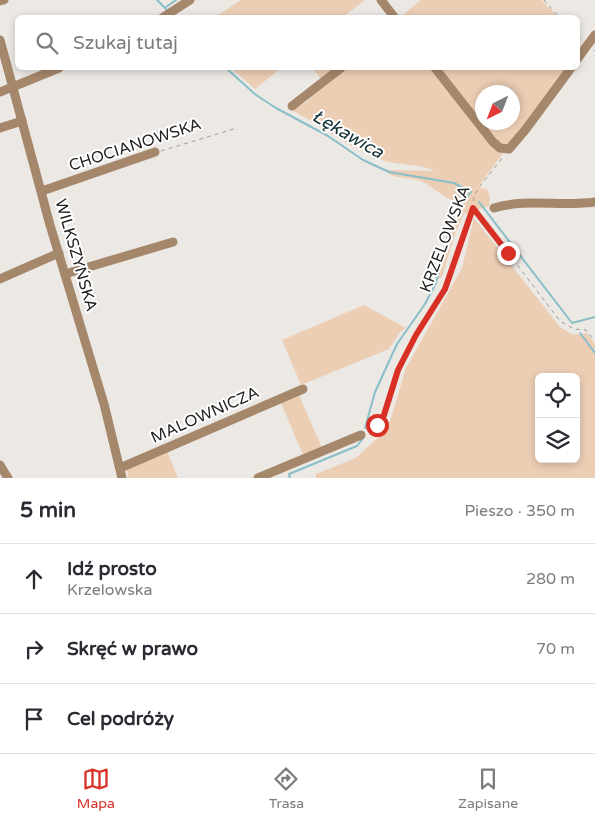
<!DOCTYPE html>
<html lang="pl">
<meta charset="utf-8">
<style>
:root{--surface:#fff;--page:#f2f2f3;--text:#2b2b33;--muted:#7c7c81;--line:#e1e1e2;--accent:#d93025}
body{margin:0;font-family:"Varela Round",sans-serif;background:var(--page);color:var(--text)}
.controls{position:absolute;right:15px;bottom:15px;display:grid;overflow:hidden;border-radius:8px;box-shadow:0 2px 8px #0003}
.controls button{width:45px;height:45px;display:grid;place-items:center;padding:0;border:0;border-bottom:1px solid var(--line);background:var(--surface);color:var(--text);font:25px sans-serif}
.compass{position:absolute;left:475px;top:85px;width:45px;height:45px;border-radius:50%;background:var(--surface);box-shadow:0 2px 8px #0003;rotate:222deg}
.stop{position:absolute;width:15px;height:15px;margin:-11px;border:4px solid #d93025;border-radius:50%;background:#fff}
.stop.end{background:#d93025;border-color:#fff;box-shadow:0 1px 5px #0008}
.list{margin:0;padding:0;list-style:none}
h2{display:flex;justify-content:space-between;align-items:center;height:65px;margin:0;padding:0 20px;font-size:21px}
h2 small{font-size:16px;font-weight:400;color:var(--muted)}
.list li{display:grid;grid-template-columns:32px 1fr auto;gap:15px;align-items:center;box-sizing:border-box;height:70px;padding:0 20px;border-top:1px solid var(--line)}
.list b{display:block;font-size:19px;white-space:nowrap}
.list p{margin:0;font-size:16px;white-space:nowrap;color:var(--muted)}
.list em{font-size:16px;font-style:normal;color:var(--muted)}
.icon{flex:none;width:28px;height:28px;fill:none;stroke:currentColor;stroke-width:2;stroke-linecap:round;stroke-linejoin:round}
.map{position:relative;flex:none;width:595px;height:478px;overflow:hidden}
.search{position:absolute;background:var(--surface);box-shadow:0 2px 8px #0003;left:15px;right:15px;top:15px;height:55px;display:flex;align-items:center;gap:12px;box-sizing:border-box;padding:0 18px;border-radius:8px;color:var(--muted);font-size:19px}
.sheet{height:275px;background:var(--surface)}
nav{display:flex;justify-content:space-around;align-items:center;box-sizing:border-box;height:70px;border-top:1px solid var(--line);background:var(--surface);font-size:14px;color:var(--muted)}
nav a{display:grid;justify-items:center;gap:2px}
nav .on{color:var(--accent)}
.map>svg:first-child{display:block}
.green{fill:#ecceb5;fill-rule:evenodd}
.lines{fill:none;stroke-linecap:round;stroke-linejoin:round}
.stream{stroke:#88bfc8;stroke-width:2}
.path{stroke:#9f9c99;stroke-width:1;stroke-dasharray:4 4;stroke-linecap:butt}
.minor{stroke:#a5876c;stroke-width:9}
.route{stroke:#d93025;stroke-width:6}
.labels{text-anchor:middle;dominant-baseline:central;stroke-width:4;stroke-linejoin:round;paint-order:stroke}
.street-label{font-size:16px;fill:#232120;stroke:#fff}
.water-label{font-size:18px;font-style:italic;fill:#122f33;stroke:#fff}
</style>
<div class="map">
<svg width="595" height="478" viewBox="0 0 595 478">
<rect width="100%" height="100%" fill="#ece8e4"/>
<g class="green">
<polygon points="241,0 365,0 343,17 215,17"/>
<polygon points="421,0 542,0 558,17 400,17"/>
<polygon points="231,68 281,68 255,89"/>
<polygon points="312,68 337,68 321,79"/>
<path d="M345,68H433L504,152L478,187L487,189L490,197L489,206L464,214L456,231L442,277L438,279L436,270L458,203C443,197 436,189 423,182C413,177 399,179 388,174V170L435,171C418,163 398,166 379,159C348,146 321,126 292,110L305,103Z"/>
<path d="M437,68H568L510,146L501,147ZM482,92H512V122H482Z"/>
<path d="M474,218L560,327L573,335L587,333L595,344V478H316V474L356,458L388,428L406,368L462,268ZM539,377H576V459H539Z"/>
<polygon points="364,305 406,328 400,332 389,349 301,385 282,340"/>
<polygon points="299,395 322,448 303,455 281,403"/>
<polygon points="167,451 178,478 128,478 127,469"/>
</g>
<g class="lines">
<g class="stream">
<polyline points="157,0 167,10"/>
<polyline points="166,7 176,0"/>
<polyline points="226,68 256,95 276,108 328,136 363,160 389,172 454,183 471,192 453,216 436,283 425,304 397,344 375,392 365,428"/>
<polyline points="479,202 572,323 595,317"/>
<polyline points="580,333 595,353"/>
<polyline points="290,478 289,474 357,446 364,437"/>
</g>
<g class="path">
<polyline points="544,0 560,18"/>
<polyline points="578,36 583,41"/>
<polyline points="594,50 595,51"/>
<polyline points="161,151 237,128"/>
<polyline points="474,208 560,321 574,329 586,330 595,341"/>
<polyline points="368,431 384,415 398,370 416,335 445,289 473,208 474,196 480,186 503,157"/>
</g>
<g class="minor">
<polyline points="381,0 395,18"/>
<polyline points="0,1 4,0"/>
<polyline points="162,18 190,0"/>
<polyline points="0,40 50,225 104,404 122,478"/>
<polyline points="578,58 595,35"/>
<polyline points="435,68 493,142 500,148 509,149 526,129 571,68"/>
<polyline points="0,92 59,68"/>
<polyline points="292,106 341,68"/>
<polyline points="0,128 22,121"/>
<polyline points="42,191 155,152"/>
<path d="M494,208C527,198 561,207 595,202"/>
<polyline points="65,274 173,242"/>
<polyline points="0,279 59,253"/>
<polyline points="0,465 8,478"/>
<polyline points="120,468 303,389"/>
<polyline points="258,478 361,435"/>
</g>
</g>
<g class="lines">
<polyline class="route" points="377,425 384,415 398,370 416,335 445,289 473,208 508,253"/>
</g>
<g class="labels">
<g class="street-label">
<text transform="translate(135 145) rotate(-18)">CHOCIANOWSKA</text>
<text transform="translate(445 239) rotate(-69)">KRZELOWSKA</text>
<text transform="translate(76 255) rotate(74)">WILKSZYŃSKA</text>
<text transform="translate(205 415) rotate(-24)">MALOWNICZA</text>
</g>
<g class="water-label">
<text transform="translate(348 134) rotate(30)">Łękawica</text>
</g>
</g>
</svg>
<div class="controls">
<button><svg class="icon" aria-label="locate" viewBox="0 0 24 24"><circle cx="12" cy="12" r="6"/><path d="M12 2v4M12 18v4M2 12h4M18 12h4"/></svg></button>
<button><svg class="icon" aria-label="layers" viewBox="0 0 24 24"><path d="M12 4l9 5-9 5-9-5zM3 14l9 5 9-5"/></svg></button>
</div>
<svg class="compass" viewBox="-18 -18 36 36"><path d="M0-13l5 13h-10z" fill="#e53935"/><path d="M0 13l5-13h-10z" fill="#7c7c81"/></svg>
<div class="stop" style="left:377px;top:425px"></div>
<div class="stop end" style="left:508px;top:253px"></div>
<div class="search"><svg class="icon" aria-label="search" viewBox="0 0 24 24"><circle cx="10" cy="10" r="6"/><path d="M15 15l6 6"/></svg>Szukaj tutaj</div>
</div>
<section class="sheet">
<h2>5 min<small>Pieszo · 350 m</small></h2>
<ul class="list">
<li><svg class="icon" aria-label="ahead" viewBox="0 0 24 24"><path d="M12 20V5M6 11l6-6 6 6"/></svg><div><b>Idź prosto</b><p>Krzelowska</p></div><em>280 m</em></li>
<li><svg class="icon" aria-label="right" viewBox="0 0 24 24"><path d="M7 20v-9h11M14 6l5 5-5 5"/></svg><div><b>Skręć w prawo</b></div><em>70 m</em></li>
<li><svg class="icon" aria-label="arrive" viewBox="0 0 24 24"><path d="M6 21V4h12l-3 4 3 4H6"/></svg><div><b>Cel podróży</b></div></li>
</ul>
</section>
<nav>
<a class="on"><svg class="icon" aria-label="map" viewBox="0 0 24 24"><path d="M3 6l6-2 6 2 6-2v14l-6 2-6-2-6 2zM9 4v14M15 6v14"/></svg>Mapa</a>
<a><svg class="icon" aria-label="directions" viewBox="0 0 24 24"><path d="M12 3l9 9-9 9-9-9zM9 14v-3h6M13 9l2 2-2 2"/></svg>Trasa</a>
<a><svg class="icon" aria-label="saved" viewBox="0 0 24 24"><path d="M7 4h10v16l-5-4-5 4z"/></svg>Zapisane</a>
</nav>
